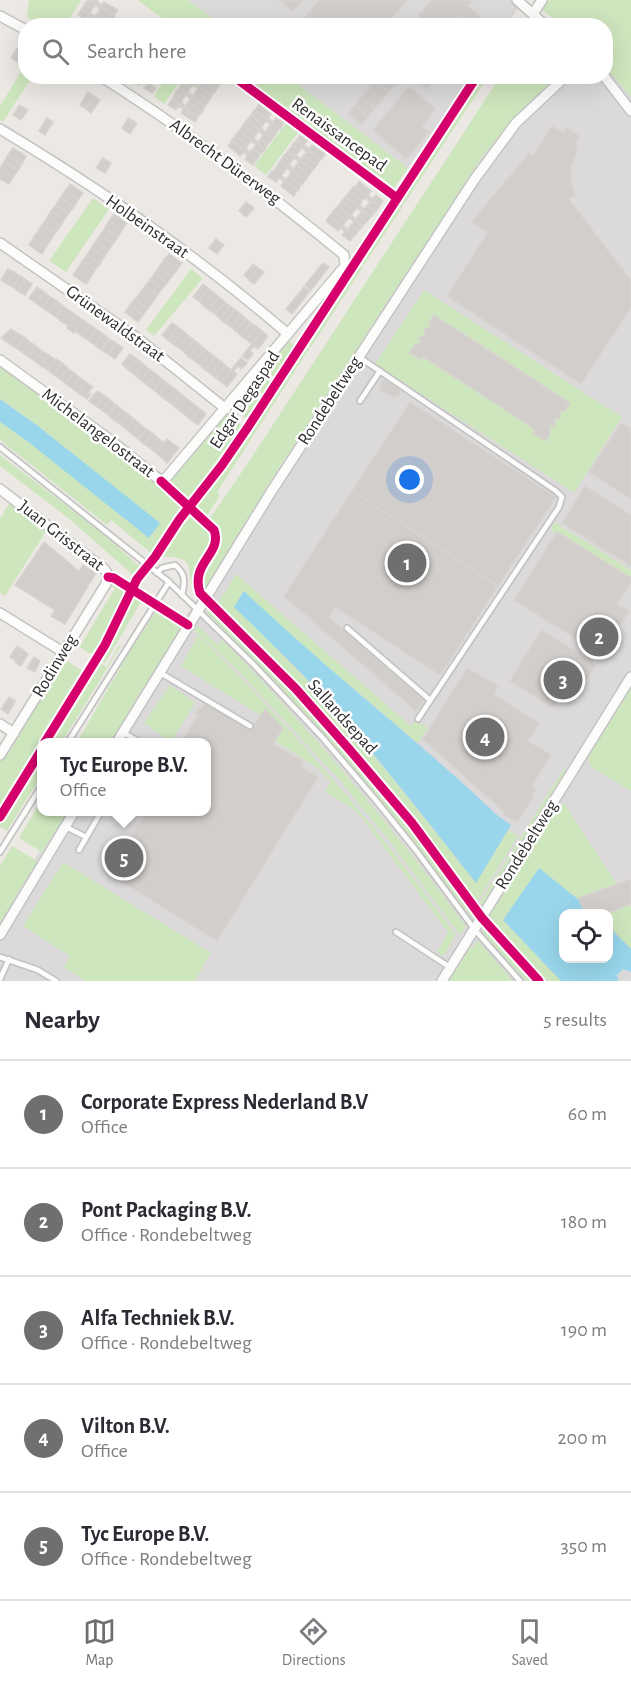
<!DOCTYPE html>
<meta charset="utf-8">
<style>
:root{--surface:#fff;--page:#f7f7f7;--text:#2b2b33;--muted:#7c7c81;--line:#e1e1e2;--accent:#706f6e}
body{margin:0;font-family:"Alegreya Sans",sans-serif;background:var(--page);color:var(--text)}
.controls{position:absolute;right:18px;bottom:18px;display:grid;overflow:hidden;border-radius:12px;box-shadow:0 6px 24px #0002}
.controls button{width:54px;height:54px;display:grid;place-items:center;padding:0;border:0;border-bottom:2px solid var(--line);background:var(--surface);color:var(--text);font:30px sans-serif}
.you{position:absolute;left:410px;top:480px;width:21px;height:21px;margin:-15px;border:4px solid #fff;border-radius:50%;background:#1a73e8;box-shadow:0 0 0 9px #1a73e833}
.badge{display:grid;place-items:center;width:39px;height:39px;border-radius:50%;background:var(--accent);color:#fff;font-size:20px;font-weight:700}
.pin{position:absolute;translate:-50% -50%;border:3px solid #fff;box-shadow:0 2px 6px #0006}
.popup{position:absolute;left:37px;top:738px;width:174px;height:78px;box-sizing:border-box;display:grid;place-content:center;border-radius:12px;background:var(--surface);filter:drop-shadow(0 2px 4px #0005);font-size:20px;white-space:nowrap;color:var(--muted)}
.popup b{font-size:22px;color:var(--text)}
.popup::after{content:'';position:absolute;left:50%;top:100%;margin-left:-12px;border:12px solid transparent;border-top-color:var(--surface)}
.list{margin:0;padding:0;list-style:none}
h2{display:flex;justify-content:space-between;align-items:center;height:78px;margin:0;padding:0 24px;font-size:26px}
h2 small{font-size:20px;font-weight:400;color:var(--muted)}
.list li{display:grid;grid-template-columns:39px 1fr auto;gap:18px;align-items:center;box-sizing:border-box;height:108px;padding:0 24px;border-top:2px solid var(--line)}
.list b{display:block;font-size:22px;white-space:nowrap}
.list p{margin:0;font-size:20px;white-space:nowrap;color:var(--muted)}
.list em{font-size:20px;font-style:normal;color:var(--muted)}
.icon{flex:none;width:33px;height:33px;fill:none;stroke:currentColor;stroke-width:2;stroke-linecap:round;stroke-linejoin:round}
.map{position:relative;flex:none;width:631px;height:981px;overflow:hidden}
.search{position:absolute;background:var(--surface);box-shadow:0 6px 24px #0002;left:18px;right:18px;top:18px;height:66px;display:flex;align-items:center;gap:15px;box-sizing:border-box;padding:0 21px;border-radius:24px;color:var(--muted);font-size:22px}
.sheet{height:618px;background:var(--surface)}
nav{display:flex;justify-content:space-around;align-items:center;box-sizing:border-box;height:84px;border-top:2px solid var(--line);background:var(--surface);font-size:16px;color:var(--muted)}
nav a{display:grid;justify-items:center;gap:3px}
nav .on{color:var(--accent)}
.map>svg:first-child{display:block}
.industrial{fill:#dcd9db;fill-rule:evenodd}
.green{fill:#cee6be}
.water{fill:#99d6ec}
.building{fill:#d1cecb;stroke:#d7d4d0;stroke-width:1.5}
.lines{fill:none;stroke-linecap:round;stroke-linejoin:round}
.lane-casing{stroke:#c5c4c5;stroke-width:8}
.street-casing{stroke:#c5c4c5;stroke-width:12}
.lane{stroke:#fcfcfb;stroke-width:4.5}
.street{stroke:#fcfcfb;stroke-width:9}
.cycleway-casing{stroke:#fff;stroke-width:13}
.cycleway{stroke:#d6006c;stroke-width:9}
.labels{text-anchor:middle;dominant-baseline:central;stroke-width:5;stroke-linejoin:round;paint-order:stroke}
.street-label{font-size:18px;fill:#2e2e2e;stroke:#fff}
</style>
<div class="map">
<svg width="631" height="981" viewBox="0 0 631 981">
<rect width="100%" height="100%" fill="#ece8e4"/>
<g class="industrial">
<polygon points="188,0 524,0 506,26 222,25"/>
<path d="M606,66L631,96V981H0V914L64,812H207V742H107L470,166L546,77L606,76ZM564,914H608V958H564Z"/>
<polygon points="288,77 471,77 408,168"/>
</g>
<g class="green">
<polygon points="29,0 81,0 65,26 41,25 27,17"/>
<polygon points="137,0 188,0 222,25 172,25"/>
<polygon points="548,0 631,0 631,97 606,68 606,26 562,25 541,9"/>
<polygon points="25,65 26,76 32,77 3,122 0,120 0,106"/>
<polygon points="483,76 488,77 404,204 399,200"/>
<polygon points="167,77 183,77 164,104 154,96"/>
<polygon points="242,77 288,77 408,168 394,188"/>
<path d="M500,77H557L521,110L484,154L272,479L206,587L202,580C206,553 239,546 210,518L248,463Z"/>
<polygon points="288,121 300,130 266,175 254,166"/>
<polygon points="93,198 109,209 66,272 49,261"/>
<polygon points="398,203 403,206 364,265 360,261"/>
<polygon points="358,264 363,267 311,347 306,343"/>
<polygon points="191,269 203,278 154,336 146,330"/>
<polygon points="424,290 622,417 574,493 375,364"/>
<polygon points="287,340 295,346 246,418 232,407"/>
<polygon points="304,345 309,349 217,492 220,495 207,516 197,507 200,503 199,501 228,462"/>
<polygon points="0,364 104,439 184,506 151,553 111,520 107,525 0,440 0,422 27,441 160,524 38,426 0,399"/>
<polygon points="226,413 242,426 192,498 188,499 170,482"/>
<polygon points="0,455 105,535 140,567 133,575 67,517 0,466"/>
<polygon points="9,503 46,531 5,596 0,593 0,519"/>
<path d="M193,514C199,519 211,526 214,534C217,547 199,561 195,572C191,580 195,588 196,595C182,567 202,558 159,556L188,515Z"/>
<polygon points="554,522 631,570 631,578 551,530"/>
<path d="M236,574L411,726L416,720L428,728L418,743L319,660L243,592L234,607C324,690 400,786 475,882L508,830L518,836L477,902C437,849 397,796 354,747C311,697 264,650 218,603Z"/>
<polygon points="111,580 126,589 109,629 94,656 73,643 76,639 82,643 115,588 109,584"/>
<polygon points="130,594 142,600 105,663 99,659 118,623"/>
<path d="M210,607C278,675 345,745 405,820C429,850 451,881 474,911L471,917C389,806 306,709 206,612Z"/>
<polygon points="157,610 182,625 181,628 110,742 77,742 130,651"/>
<path d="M198,625L218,645L222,640C311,729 391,825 466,926L460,935L383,833L336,776L240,673L195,631Z"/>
<path d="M198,635C294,729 377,827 456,935L443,956L437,952L448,932L361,817L351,807L325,792L331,782L316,767L272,739L279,727L181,666Z"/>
<polygon points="119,645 121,646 62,742 49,742 98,662 107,667"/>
<polygon points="64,659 84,672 0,809 0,762"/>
<polygon points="170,685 195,703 171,742 144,723"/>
<polygon points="631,687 631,791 591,767 588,757"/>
<polygon points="41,754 41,776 7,831 0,827 0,823"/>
<polygon points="565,767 565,773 482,906 480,902"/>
<polygon points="41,801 42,812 67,812 42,852 19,838"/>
<path d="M559,804H564L571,814L617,884L577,898L539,869L503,920L561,981H547C527,962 501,937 489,914L556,806Z"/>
<polygon points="12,846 37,861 0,923 0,866"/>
<polygon points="63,862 211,953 195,981 85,981 64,967 70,956 23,926"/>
<polygon points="630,905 631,907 631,949 609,927 608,914 607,913"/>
<polygon points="486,926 535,981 526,981 482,932"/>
<polygon points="477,940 513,981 447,981 469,946 473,948"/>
</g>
<g class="water">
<polygon points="0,399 38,426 160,523 149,538 27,441 0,422"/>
<path d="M244,591C325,669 415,737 497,815L511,825L476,883C432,827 389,772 343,718C309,679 271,643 234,607Z"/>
<polygon points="539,868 595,913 564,914 564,958 608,958 609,927 631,949 631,972 623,969 617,975 618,981 561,981 503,920"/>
</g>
<g class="building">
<polygon points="88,0 115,16 112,21 98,13 100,9 95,5 92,9 84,4"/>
<polygon points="89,0 98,0 97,2 102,5 104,2 118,10 114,15"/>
<polygon points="280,0 303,0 293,11"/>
<polygon points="319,0 407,0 385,26 298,26"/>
<polygon points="432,0 471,0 472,1 452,26 423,26 426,22 418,16"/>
<polygon points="472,1 468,6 485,21 481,26 452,26"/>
<polygon points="85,5 92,9 90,13 95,16 98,13 111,21 107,26 81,10"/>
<polygon points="81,10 107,26 94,26 91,24 93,20 88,16 86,20 78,15"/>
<polygon points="17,48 25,53 19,63 11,58"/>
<polygon points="126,76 138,76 156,88 152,93 144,88 147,84 142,81 139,85"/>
<polygon points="188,76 196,76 198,78 195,81 200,85 203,81 216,91 212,95 186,78"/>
<polygon points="204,76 207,76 220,85 216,90 203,81 205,77"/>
<polygon points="379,76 387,76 396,84 389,92 375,81"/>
<polygon points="412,76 438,76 427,89"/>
<polygon points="186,78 212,95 209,101 196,92 198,88 193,85 190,88 182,83"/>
<polygon points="375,81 389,92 382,100 368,89"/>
<polygon points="182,83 190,88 188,92 193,96 196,92 209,101 205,106 179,88"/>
<polygon points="409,87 436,109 422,126 429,132 406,159 373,130"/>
<polygon points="179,88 205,106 202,112 188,102 191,99 186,95 183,99 175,93"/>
<polygon points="368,89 382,100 375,108 361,97"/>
<polygon points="88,92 94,96 86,109 80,105"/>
<polygon points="175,94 183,99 181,103 186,106 188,102 202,112 198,117 172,99"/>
<polygon points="94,96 100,100 91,113 86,109"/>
<polygon points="361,97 375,108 368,117 355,105"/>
<polygon points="172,99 198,117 195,122 181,113 184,109 178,106 176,110 168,105"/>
<polygon points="259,104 271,114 268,118 273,122 276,118 284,123 280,129 255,110"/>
<polygon points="19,105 28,110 21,120 13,115"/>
<polygon points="355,105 368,117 361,125 348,113"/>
<polygon points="254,110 279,128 276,134 268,128 271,125 266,121 263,125 251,115"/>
<polygon points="251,115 263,125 261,128 266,132 268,128 276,134 272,139 247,120"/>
<polygon points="47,118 53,122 45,135 39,131"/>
<polygon points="128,118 137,123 130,134 122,128"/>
<polygon points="247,120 272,139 268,144 261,139 263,135 258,131 256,135 243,125"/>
<polygon points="243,125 256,135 253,138 258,142 261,139 268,144 265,149 239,131"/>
<polygon points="552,126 563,133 567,128 580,136 574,144 578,146 571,168 571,182 575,195 569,199 631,281 631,308 581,384 447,296 488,232 471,222 531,151 529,154 533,156"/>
<polygon points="239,131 265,150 261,154 253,149 256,145 251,141 248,145 235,135"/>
<polygon points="300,135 307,141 304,145 309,149 312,145 325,154 321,160 296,141"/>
<polygon points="236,136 248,145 246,149 250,152 253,149 260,154 257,160 231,140"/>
<polygon points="232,141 256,159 253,165 245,159 248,155 243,152 240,156 228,146"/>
<polygon points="296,141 320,159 317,165 304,155 307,152 302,148 299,151 292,145"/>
<polygon points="292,146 299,151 296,155 301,159 304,155 317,165 313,170 288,151"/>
<polygon points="13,148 26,156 22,164 8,155"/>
<polygon points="288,151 313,170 309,175 296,165 299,162 294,158 291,162 284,156"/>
<polygon points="8,155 22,164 18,170 4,162"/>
<polygon points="284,156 291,162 289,165 294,169 296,165 309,175 306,180 280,161"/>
<polygon points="103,158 111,163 105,173 96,168"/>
<polygon points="280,161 305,180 302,185 289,176 291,172 287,168 284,172 277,166"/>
<polygon points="4,162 18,170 13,177 0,169"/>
<polygon points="277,166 284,172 281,176 286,179 289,176 301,185 298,191 273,172"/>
<polygon points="0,169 13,177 9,184 0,179"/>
<polygon points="272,171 297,190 294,196 281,186 284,182 279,178 276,182 268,177"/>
<polygon points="359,181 371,191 368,195 373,199 376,195 383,201 379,207 355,187"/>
<polygon points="70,184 83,193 78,200 65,191"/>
<polygon points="354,186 379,207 375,212 367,206 370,202 365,198 362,201 350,191"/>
<polygon points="65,191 78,200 74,207 60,198"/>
<polygon points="350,191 362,201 360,205 364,209 367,206 375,212 371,217 346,196"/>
<polygon points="346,196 370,217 367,222 359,215 362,212 357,208 354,211 342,201"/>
<polygon points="60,198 74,207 69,213 56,205"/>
<polygon points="342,201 354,211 351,215 356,219 359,215 366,222 363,226 338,206"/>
<polygon points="246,202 254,208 246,217 239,211"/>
<polygon points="56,205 69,213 64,220 51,211"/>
<polygon points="338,206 362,227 358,231 351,225 354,222 349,218 346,221 334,211"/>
<polygon points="51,211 64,220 60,227 47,218"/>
<polygon points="333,211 346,221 343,225 348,229 351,225 358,232 354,236 330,216"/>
<polygon points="114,214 127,223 122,230 109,221"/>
<polygon points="329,216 354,236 350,241 342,235 345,232 341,228 338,231 326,221"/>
<polygon points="47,218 60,227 55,233 42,225"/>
<polygon points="109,221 122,230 118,237 105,228"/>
<polygon points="42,225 55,233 51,240 38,231"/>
<polygon points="105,228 118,237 113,244 100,235"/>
<polygon points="38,231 51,240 46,247 33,238"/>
<polygon points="100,235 113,244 109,250 96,241"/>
<polygon points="33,238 46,247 42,254 29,245"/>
<polygon points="216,239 224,245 217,254 209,248"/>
<polygon points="96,241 109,250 104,257 91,248"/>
<polygon points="91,248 104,257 100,264 87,255"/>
<polygon points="169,254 182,263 177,270 164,260"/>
<polygon points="87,255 100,264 95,270 82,261"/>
<polygon points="164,260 177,270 172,276 159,267"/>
<polygon points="82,261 95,270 91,277 78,268"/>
<polygon points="323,263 329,267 311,290 305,285"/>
<polygon points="253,264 258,268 249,280 244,275"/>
<polygon points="159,267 172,276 167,283 155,273"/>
<polygon points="78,268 91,277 86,284 73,275"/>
<polygon points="258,268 264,272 254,284 249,280"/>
<polygon points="8,269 14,272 7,284 1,280"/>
<polygon points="14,272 20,276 13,287 7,284"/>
<polygon points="155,273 167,283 162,289 150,280"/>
<polygon points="20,276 26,280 18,291 13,287"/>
<polygon points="26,280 32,284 25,295 18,291"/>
<polygon points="150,280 162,289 157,296 145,286"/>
<polygon points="203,284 209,289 199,301 193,297"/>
<polygon points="145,286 157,296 153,302 140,293"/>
<polygon points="37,287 44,292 36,303 29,298"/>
<polygon points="304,287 310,291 292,314 286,309"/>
<polygon points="209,289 214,293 204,306 199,301"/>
<polygon points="44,292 50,297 43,308 36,303"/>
<polygon points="140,293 153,302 148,308 135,299"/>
<polygon points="214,293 219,297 209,310 204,306"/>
<polygon points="50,297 57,301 49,312 43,308"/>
<polygon points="219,297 225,302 215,314 209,310"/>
<polygon points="135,299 148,308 143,315 130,305"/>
<polygon points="57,301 63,306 56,317 49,312"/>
<polygon points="225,302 230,306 220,319 215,314"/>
<polygon points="130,305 143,315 138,322 125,312"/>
<polygon points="63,306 70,311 62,322 56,317"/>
<polygon points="230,306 235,310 225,323 220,319"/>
<polygon points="235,310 241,314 231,327 225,323"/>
<polygon points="70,311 76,315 69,326 62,322"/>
<polygon points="241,314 246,319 236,331 231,327"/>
<polygon points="76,315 83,320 74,333 67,328"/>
<polygon points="434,315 570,403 565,411 560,411 560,418 555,419 555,426 550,426 550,433 546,441 533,433 536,430 424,357 422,360 409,353 415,345 421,343 419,338 426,335 424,330 431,327 429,322"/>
<polygon points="246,319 251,323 241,336 236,331"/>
<polygon points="83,320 90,325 82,336 75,331"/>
<polygon points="172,323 178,327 168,340 162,335"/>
<polygon points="251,323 257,327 247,340 241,336"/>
<polygon points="90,325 96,329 88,340 82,336"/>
<polygon points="178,327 183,331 173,344 168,340"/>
<polygon points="257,327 262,331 252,344 247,340"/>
<polygon points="11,329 17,333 10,344 1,338"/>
<polygon points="96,329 103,334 95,345 88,340"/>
<polygon points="183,331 189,336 179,348 173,344"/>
<polygon points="262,331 268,336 258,349 254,346 250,351 253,354 248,360 242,356"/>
<polygon points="17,333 24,337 16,348 10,344"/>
<polygon points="103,334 109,339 101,350 95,345"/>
<polygon points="189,336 194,340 184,352 179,348"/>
<polygon points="24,337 30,342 22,352 16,348"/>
<polygon points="109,339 116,343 108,354 101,350"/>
<polygon points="194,340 199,344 189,357 184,352"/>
<polygon points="30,342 36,346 29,357 22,352"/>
<polygon points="116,343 123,348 115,359 108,354"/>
<polygon points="199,344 205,349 195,361 189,357"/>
<polygon points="36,346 42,351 35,361 29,357"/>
<polygon points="205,349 210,353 200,365 195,361"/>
<polygon points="42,351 49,355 41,366 35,361"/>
<polygon points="210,353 215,357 205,370 200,365"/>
<polygon points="130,354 137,359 128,370 122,364"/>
<polygon points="49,355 55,360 48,370 41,366"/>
<polygon points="215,357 221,361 211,374 205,370"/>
<polygon points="241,358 247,363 241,369 238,366 233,371 237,374 227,387 221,382"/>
<polygon points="56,359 62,363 54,375 48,370"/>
<polygon points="137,359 143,364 135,375 128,370"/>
<polygon points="221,361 226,366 216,378 211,374"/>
<polygon points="62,363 68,368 60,379 54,375"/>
<polygon points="143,364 149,369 141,380 135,375"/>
<polygon points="226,366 231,370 221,382 216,378"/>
<polygon points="68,369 74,373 66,384 60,379"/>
<polygon points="149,369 156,374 147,385 141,380"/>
<polygon points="74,373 80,378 72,388 66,384"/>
<polygon points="156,374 162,379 154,390 147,385"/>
<polygon points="80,378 86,382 78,393 72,388"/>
<polygon points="162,379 168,384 160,395 154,390"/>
<polygon points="386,380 400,389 399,395 392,397 380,390 381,382"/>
<polygon points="86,382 93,387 88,393 91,394 87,399 78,393"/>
<polygon points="168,384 175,389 166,400 160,395"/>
<polygon points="175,389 181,394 173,405 166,400"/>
<polygon points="97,391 104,395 96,406 89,401"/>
<polygon points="181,394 187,399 179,410 173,405"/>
<polygon points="104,395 110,400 102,410 96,406"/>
<polygon points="187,399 194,404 185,415 179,410"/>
<polygon points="110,400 116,405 108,415 102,410"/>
<polygon points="410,402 556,497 498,586 352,491"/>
<polygon points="194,404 200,409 191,420 185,415"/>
<polygon points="116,405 122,410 114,420 108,415"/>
<polygon points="200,409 206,414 198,425 191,420"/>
<polygon points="122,410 128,414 120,424 114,420"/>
<polygon points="128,414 134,419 126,429 120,424"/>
<polygon points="134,419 140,424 132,434 126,429"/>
<polygon points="621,423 631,429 631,499 589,472"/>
<polygon points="140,424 146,429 138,439 132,434"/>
<polygon points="146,429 152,433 144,444 138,439"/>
<polygon points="152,433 158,438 150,448 144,444"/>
<polygon points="158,438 164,443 167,439 156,453 150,448"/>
<polygon points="167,439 179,448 167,463 156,453"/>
<polygon points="585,486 631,515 631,566 562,523"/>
<polygon points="352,491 498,586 440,675 335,607 329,617 424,700 416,711 284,596"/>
<polygon points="557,532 631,578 631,582 617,604 629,611 602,655 514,600"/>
<polygon points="44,542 79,571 83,565 96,573 65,624 51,616 55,610 15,585"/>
<polygon points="541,630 596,664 571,704 560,697 553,708 510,681"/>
<polygon points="17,646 23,650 16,661 10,657"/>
<polygon points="23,650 28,654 21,666 15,662"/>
<polygon points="34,657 40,661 35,672 27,668"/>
<polygon points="467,668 498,686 493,694 539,723 528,741 551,755 532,785 536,789 532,795 534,796 517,822 503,814 504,812 423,739"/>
<polygon points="9,697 15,701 8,714 1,709"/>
<polygon points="206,702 251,730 265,709 283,728 273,744 304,762 301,767 318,777 217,941 108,873 146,812 207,812 207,742 181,742 198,715 196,713 199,708 201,709"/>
<polygon points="631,879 631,904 605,914 585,914 579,898"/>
</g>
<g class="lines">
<defs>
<g id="lane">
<polyline points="359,357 556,491 562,497 559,507 418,719"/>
<polyline points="360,401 380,371"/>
<polyline points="0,447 169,582 253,664 322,737 374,798 415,849 475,930 520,981"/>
<path d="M157,573L162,568L175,565C186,574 185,582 182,595"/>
<polyline points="347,628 430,700"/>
<polyline points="159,672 250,726"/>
<polyline points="124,733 140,742"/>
<polyline points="68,742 169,582"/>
<polyline points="64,826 86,837"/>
<polyline points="79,850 101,812"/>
<polyline points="0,852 42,785"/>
<polyline points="396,932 451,968"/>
<polyline points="0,957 38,970 56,981"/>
<polyline points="0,979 9,959"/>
</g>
<g id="street">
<polyline points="517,0 546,26"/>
<polyline points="533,14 542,0"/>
<polyline points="0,16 26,30"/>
<polyline points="604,76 631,111"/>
<path d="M0,129C100,189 200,258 288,334"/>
<polyline points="0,243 137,338 226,409"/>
<path d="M0,360L109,439L161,481L165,479L345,266L344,255C266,191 186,130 100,76"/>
<path d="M0,489L104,569C109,574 108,577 106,584L0,755"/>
<polyline points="0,613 63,652"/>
<polyline points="0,724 14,733"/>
<polyline points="117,742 271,492 474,180 516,123 566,76"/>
<polyline points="0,935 74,812"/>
<polyline points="442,981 631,677"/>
</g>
</defs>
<use href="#lane" class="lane-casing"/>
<use href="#street" class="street-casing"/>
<use href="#lane" class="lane"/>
<use href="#street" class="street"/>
<defs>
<g id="cycleway">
<polyline points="233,76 397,198"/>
<path d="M161,481L214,530C223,554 190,562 200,593L296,689L349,749L412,823L482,918L539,981"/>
<polyline points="108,577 114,578 188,625"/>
<polyline points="45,742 105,645 137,579 155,557 179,520 222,465 248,427 477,76"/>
<polyline points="0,817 42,749"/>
</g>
</defs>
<use href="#cycleway" class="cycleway-casing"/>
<use href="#cycleway" class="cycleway"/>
</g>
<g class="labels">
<g class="street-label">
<text transform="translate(339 135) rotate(36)">Renaissancepad</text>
<text transform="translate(225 162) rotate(36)">Albrecht Dürerweg</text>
<text transform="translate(147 227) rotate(35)">Holbeinstraat</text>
<text transform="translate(115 324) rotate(36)">Grünewaldstraat</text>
<text transform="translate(245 400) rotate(-57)">Edgar Degaspad</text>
<text transform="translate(330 401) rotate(-57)">Rondebeltweg</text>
<text transform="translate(98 433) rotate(37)">Michelangelostraat</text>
<text transform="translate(61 536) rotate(38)">Juan Grisstraat</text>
<text transform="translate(55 666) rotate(-59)">Rodinweg</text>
<text transform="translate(342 717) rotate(48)">Sallandsepad</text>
<text transform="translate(527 845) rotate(-58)">Rondebeltweg</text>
</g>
</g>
</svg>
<div class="controls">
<button><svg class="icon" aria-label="locate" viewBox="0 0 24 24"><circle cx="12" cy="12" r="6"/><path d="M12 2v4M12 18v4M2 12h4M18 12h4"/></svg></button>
</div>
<div class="you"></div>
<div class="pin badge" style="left:407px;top:563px">1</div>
<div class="pin badge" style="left:599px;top:637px">2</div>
<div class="pin badge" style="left:563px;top:680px">3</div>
<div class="pin badge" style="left:485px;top:737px">4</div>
<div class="pin badge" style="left:124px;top:858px">5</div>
<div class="popup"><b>Tyc Europe B.V.</b>Office</div>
<div class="search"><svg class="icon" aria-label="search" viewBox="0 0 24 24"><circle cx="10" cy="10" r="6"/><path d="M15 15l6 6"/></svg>Search here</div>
</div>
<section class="sheet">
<h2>Nearby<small>5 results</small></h2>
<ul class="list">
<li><span class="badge">1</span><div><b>Corporate Express Nederland B.V</b><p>Office</p></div><em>60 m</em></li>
<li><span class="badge">2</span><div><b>Pont Packaging B.V.</b><p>Office · Rondebeltweg</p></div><em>180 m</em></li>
<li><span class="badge">3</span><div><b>Alfa Techniek B.V.</b><p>Office · Rondebeltweg</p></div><em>190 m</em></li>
<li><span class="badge">4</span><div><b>Vilton B.V.</b><p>Office</p></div><em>200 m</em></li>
<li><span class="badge">5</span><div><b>Tyc Europe B.V.</b><p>Office · Rondebeltweg</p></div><em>350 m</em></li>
</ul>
</section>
<nav>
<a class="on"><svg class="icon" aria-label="map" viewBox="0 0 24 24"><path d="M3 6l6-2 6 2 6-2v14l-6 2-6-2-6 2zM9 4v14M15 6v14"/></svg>Map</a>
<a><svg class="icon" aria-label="directions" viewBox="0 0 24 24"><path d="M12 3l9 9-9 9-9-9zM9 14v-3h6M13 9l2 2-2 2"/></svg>Directions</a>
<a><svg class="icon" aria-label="saved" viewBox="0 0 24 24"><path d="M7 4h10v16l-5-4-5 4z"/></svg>Saved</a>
</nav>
